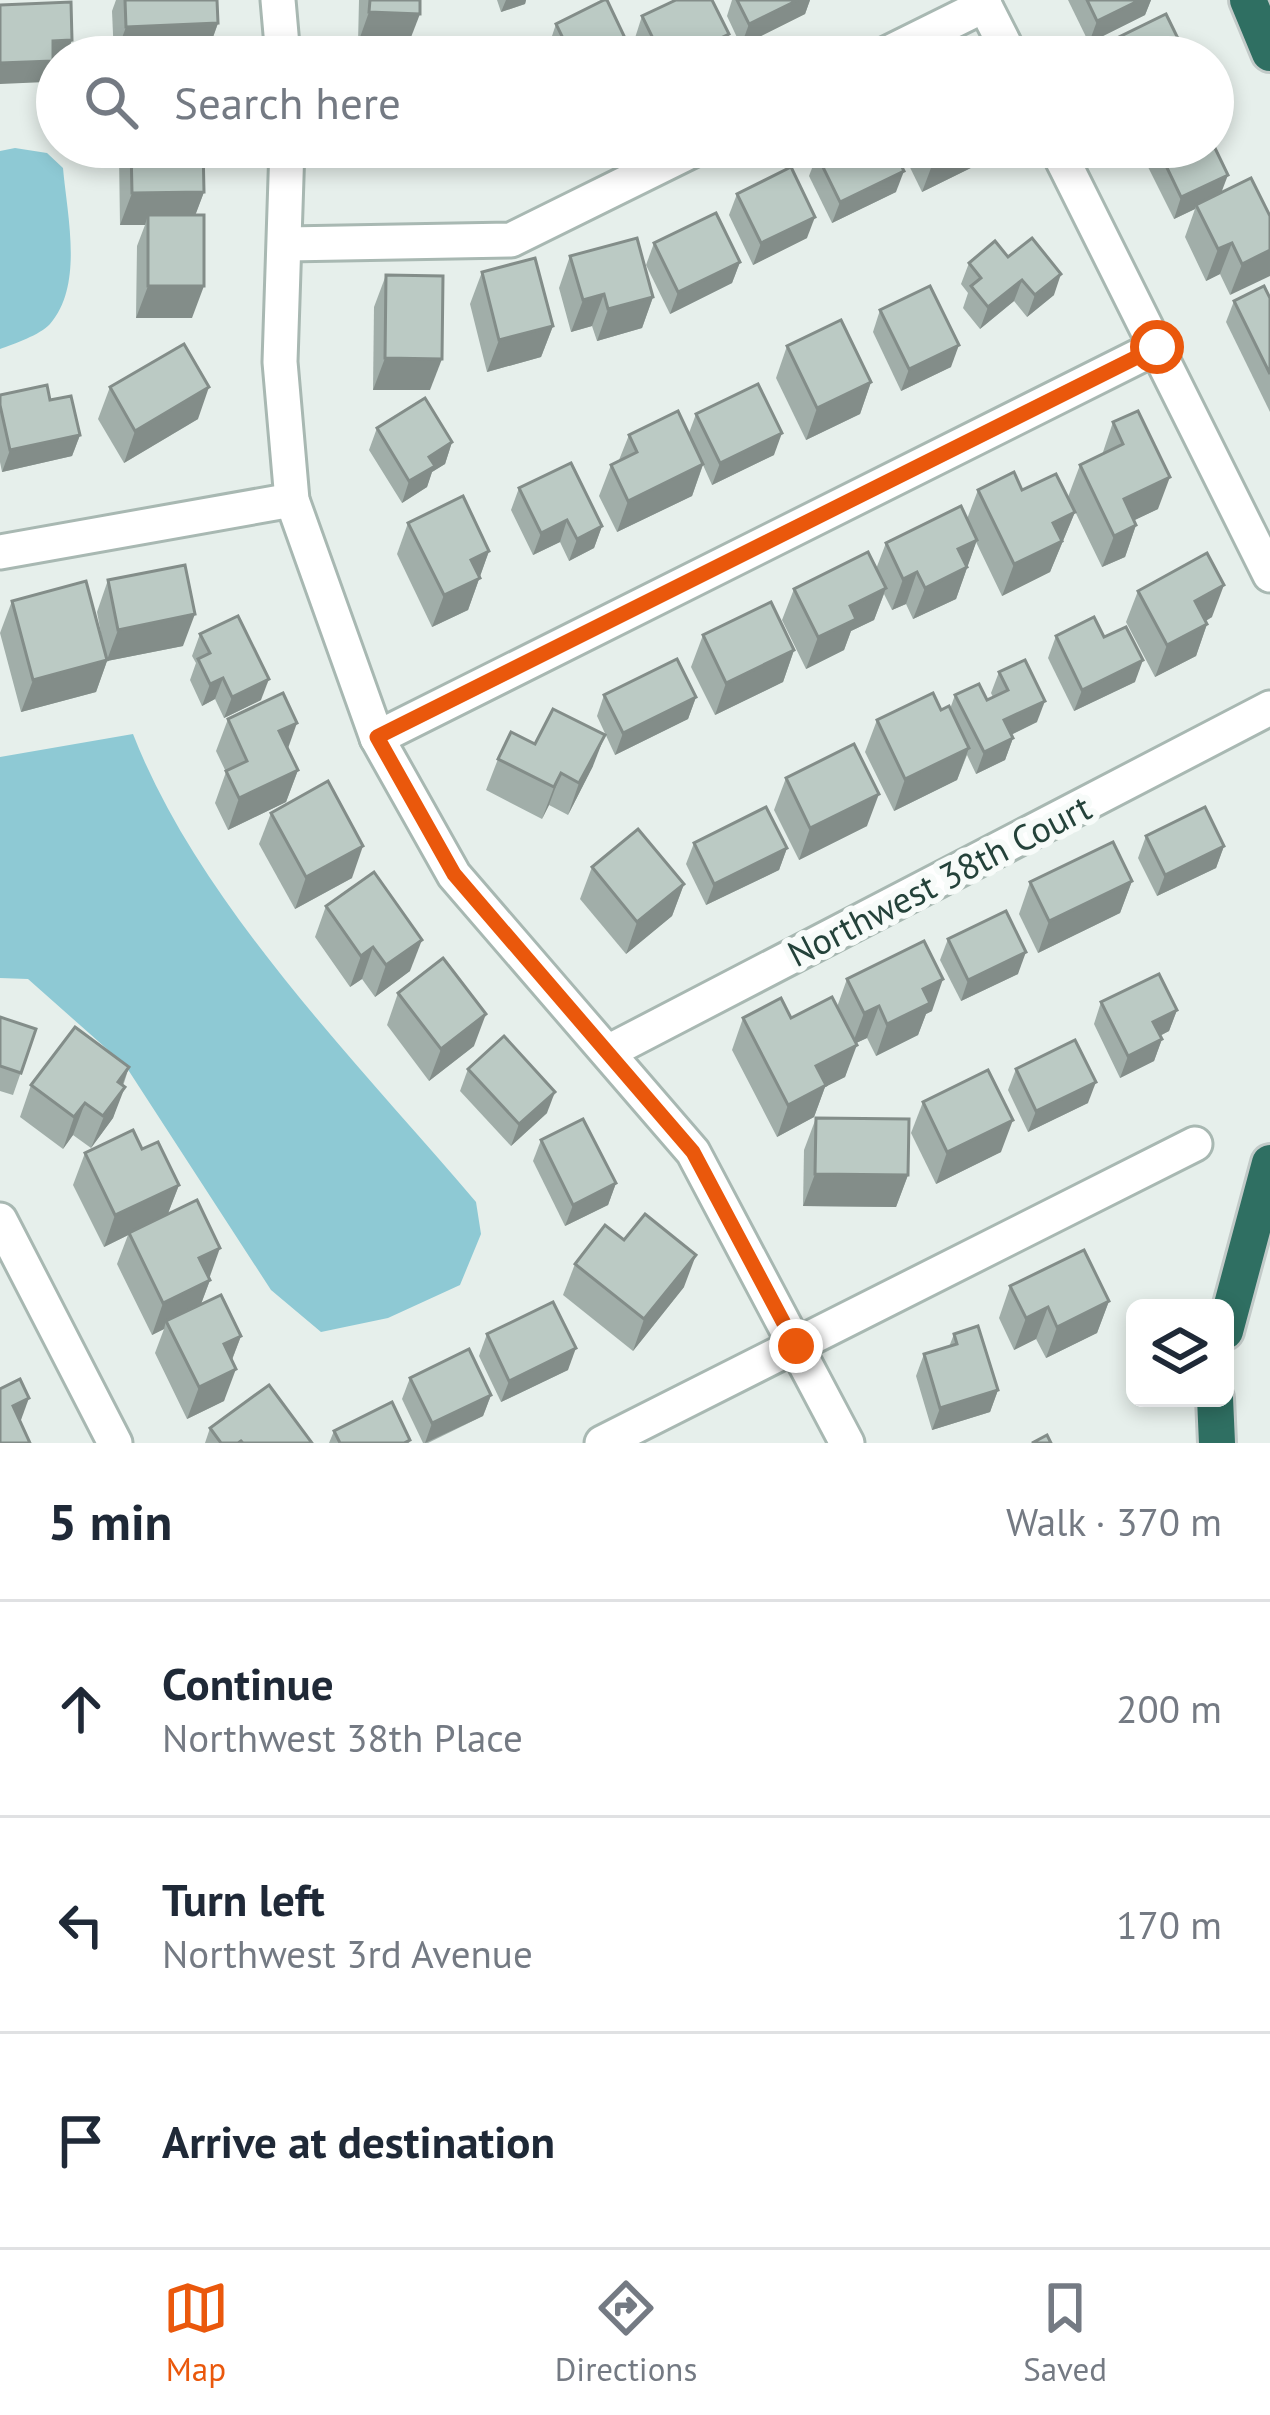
<!DOCTYPE html>
<meta charset="utf-8">
<style>
:root{--surface:#fff;--page:#f6f6f7;--text:#1f2937;--muted:#747a83;--line:#e0e1e3;--accent:#ea580c}
body{margin:0;font-family:"PT Sans",sans-serif;background:var(--page);color:var(--text)}
.controls{position:absolute;right:36px;bottom:36px;display:grid;overflow:hidden;border-radius:18px;box-shadow:0 6px 18px #0003}
.controls button{width:108px;height:108px;display:grid;place-items:center;padding:0;border:0;border-bottom:3px solid var(--line);background:var(--surface);color:var(--text);font:60px sans-serif}
.stop{position:absolute;width:36px;height:36px;margin:-27px;border:9px solid #ea580c;border-radius:50%;background:#fff}
.stop.end{background:#ea580c;border-color:#fff;box-shadow:0 3px 12px #0008}
.list{margin:0;padding:0;list-style:none}
h2{display:flex;justify-content:space-between;align-items:center;height:156px;margin:0;padding:0 48px;font-size:51px}
h2 small{font-size:39px;font-weight:400;color:var(--muted)}
.list li{display:grid;grid-template-columns:78px 1fr auto;gap:36px;align-items:center;box-sizing:border-box;height:216px;padding:0 48px;border-top:3px solid var(--line)}
.list b{display:block;font-size:45px;white-space:nowrap}
.list p{margin:0;font-size:39px;white-space:nowrap;color:var(--muted)}
.list em{font-size:39px;font-style:normal;color:var(--muted)}
.icon{flex:none;width:66px;height:66px;fill:none;stroke:currentColor;stroke-width:2;stroke-linecap:round;stroke-linejoin:round}
.map{position:relative;flex:none;width:1270px;height:1443px;overflow:hidden}
.search{position:absolute;background:var(--surface);box-shadow:0 6px 18px #0003;left:36px;right:36px;top:36px;height:132px;display:flex;align-items:center;gap:30px;box-sizing:border-box;padding:0 42px;border-radius:66px;color:var(--muted);font-size:45px}
.sheet{height:804px;background:var(--surface)}
nav{display:flex;justify-content:space-around;align-items:center;box-sizing:border-box;height:168px;border-top:3px solid var(--line);background:var(--surface);font-size:33px;color:var(--muted)}
nav a{display:grid;justify-items:center;gap:6px}
nav .on{color:var(--accent)}
.map>svg:first-child{display:block}
.water{fill:#8ec9d4}
.lines{fill:none;stroke-linecap:round;stroke-linejoin:round}
.minor-casing{stroke:#a8b8b2;stroke-width:39}
.motorway-casing{stroke:#c2cac8;stroke-width:42}
.minor{stroke:#fff;stroke-width:33}
.motorway{stroke:#2f6f62;stroke-width:36}
.wall{fill:#a1aea9}
.shaded-wall{fill:#838d89}
.building{fill:#bbcac4;stroke:#838d89;stroke-width:3}
.route{stroke:#ea580c;stroke-width:15}
.labels{text-anchor:middle;dominant-baseline:central;stroke-width:12;stroke-linejoin:round;paint-order:stroke}
.street-label{font-size:36px;fill:#24423a;stroke:#f7fbf9}
</style>
<div class="map">
<svg width="1270" height="1443" viewBox="0 0 1270 1443">
<rect width="100%" height="100%" fill="#e6efeb"/>
<g class="water">
<path d="M15,148L47,153L63,168C67,215 84,285 50,324C40,335 14,344 0,349V151Z"/>
<path d="M133,734C199,904 358,1063 476,1202L481,1234L460,1285L388,1318L321,1332L271,1290L125,1065L28,979L0,978V757Z"/>
</g>
<g class="lines">
<defs>
<g id="minor">
<polyline points="278,0 283,57"/>
<polyline points="982,0 1011,57"/>
<polyline points="880,57 985,5"/>
<polyline points="287,147 280,362 292,500 377,738 454,875 693,1152 847,1443"/>
<polyline points="1056,147 1270,575"/>
<polyline points="287,244 511,240 699,147"/>
<polyline points="0,552 292,500"/>
<polyline points="377,738 1157,347"/>
<polyline points="608,1052 1270,708"/>
<polyline points="0,1220 115,1443"/>
<polyline points="602,1443 1195,1144"/>
</g>
<g id="motorway">
<polyline points="1248,0 1270,53"/>
<polyline points="1225,1331 1270,1163"/>
<polyline points="1215,1398 1217,1443"/>
</g>
</defs>
<use href="#minor" class="minor-casing"/>
<use href="#motorway" class="motorway-casing"/>
<use href="#minor" class="minor"/>
<use href="#motorway" class="motorway"/>
</g>
<g class="wall">
<polygon points="116,0 217,0 218,23 207,54 114,57 112,11"/>
<polygon points="359,0 420,0 409,42 419,57 367,57 372,45 378,44 358,43"/>
<polygon points="497,0 526,0 525,4 501,12"/>
<polygon points="732,0 810,0 805,14 741,46 727,16"/>
<polygon points="1068,0 1151,0 1145,15 1089,43"/>
<polygon points="642,16 721,55 717,57 644,57 635,38"/>
<polygon points="556,24 634,57 545,57"/>
<polygon points="1115,39 1187,57 1109,57"/>
<polygon points="123,147 203,147 204,192 195,215 192,318 136,318 137,246 145,225 120,225 119,156"/>
<polygon points="900,147 993,147 989,159 922,192"/>
<polygon points="1145,147 1213,147 1221,193 1270,216 1230,295 1220,274 1206,281 1185,237 1195,209 1174,219 1142,155"/>
<polygon points="817,155 896,192 832,223 809,176"/>
<polygon points="737,194 807,238 753,265 729,215"/>
<polygon points="654,243 740,262 732,283 670,314 646,265"/>
<polygon points="570,256 653,297 642,328 597,341 592,326 571,332 559,288"/>
<polygon points="1008,257 1054,295 1027,317 1014,301 980,329 963,308 968,293 961,284 969,263"/>
<polygon points="482,272 553,326 541,357 487,372 470,304"/>
<polygon points="386,275 430,390 373,390 374,307"/>
<polygon points="1270,298 1270,412 1226,322 1234,301"/>
<polygon points="880,310 951,367 901,391 873,332"/>
<polygon points="787,346 871,382 860,414 806,440 776,378"/>
<polygon points="110,387 198,419 124,463 98,419"/>
<polygon points="0,395 50,400 80,435 72,456 2,472 0,462"/>
<polygon points="696,414 774,455 712,485 703,465 692,496 617,532 599,496 611,465 619,460 629,435 689,433"/>
<polygon points="1113,422 1158,509 1134,520 1136,525 1125,557 1102,567 1068,497 1080,465 1102,455"/>
<polygon points="377,428 452,442 445,464 432,472 427,487 402,503 369,450"/>
<polygon points="519,488 602,526 594,548 569,561 560,542 533,555 511,510"/>
<polygon points="978,490 1022,490 1075,512 1050,572 1002,596 976,542 956,599 913,619 906,604 892,610 884,594 874,620 851,631 844,650 806,669 782,620 794,589 876,569 886,543 967,519"/>
<polygon points="408,523 489,551 468,610 432,627 397,554"/>
<polygon points="108,580 183,646 107,661 96,692 21,712 0,633 12,601 103,644 97,612"/>
<polygon points="1138,591 1212,617 1206,621 1207,624 1196,656 1155,677 1126,622"/>
<polygon points="200,634 261,700 224,718 215,699 202,706 190,680 196,663 192,656"/>
<polygon points="703,635 794,650 783,682 715,715 691,667"/>
<polygon points="1056,636 1104,637 1135,682 1074,711 1048,658"/>
<polygon points="999,672 1037,722 1011,735 1013,738 1005,760 976,774 967,755 957,780 894,811 865,752 877,720 950,709 955,695 987,700 993,697 991,693"/>
<polygon points="604,695 696,697 688,719 615,755 597,716"/>
<polygon points="228,719 288,749 298,770 286,802 228,830 215,803 226,772 216,751"/>
<polygon points="535,744 593,766 568,815 549,805 542,819 486,790 498,759"/>
<polygon points="786,778 867,826 799,860 774,810"/>
<polygon points="271,813 352,878 295,909 259,844"/>
<polygon points="1146,836 1224,846 1216,868 1157,896 1138,858"/>
<polygon points="694,843 787,848 779,870 706,905 686,864"/>
<polygon points="592,867 684,884 672,916 626,954 580,899"/>
<polygon points="1132,881 1120,913 1038,953 1019,914 1030,882"/>
<polygon points="326,906 410,971 375,997 362,979 350,987 315,937"/>
<polygon points="948,939 1018,974 961,1001 940,960"/>
<polygon points="847,979 932,1011 926,1014 918,1035 876,1056 867,1038 856,1043 845,1077 825,1087 814,1117 777,1137 732,1050 743,1018 791,1018 837,1007"/>
<polygon points="398,993 474,1046 429,1081 387,1025"/>
<polygon points="1101,1002 1177,1010 1169,1031 1160,1036 1162,1039 1154,1061 1120,1078 1094,1024"/>
<polygon points="0,1017 36,1029 13,1095 0,1091"/>
<polygon points="129,1067 113,1118 91,1148 73,1135 63,1149 20,1117 31,1085"/>
<polygon points="468,1069 547,1113 511,1146 460,1091"/>
<polygon points="1016,1069 1088,1103 1028,1132 1008,1090"/>
<polygon points="923,1102 1001,1152 936,1184 911,1133"/>
<polygon points="816,1118 908,1175 896,1207 803,1206 804,1150"/>
<polygon points="541,1140 616,1183 608,1205 565,1226 533,1161"/>
<polygon points="142,1149 179,1185 168,1213 210,1280 201,1304 241,1336 232,1360 224,1401 187,1419 155,1353 164,1329 152,1335 117,1264 128,1235 104,1247 73,1185 85,1153"/>
<polygon points="575,1264 684,1287 633,1351 563,1295"/>
<polygon points="1010,1286 1109,1301 1097,1333 1046,1358 1036,1339 1014,1350 999,1318"/>
<polygon points="487,1334 568,1370 501,1402 479,1356"/>
<polygon points="954,1334 998,1390 990,1412 932,1430 916,1376 924,1354 949,1347"/>
<polygon points="410,1378 491,1395 483,1416 428,1443 423,1443 402,1399"/>
<polygon points="210,1428 312,1443 205,1443"/>
<polygon points="334,1431 410,1440 409,1443 329,1443"/>
</g>
<g class="shaded-wall">
<polygon points="506,0 526,0 525,4 501,12"/>
<polygon points="798,0 810,0 805,14 741,46 749,24"/>
<polygon points="1140,0 1151,0 1145,15 1089,43 1097,21"/>
<polygon points="369,12 420,14 408,45 358,43"/>
<polygon points="218,23 207,54 115,57 126,27"/>
<polygon points="729,34 721,55 681,57"/>
<polygon points="72,40 66,57 57,57 57,62 53,62 46,82 0,84 0,63 53,41"/>
<polygon points="370,147 440,147 436,157 365,161"/>
<polygon points="473,147 502,147 470,155"/>
<polygon points="960,147 993,147 989,159 922,192 934,160"/>
<polygon points="904,171 896,192 832,223 840,202"/>
<polygon points="1228,175 1220,196 1196,205 1195,209 1174,219 1181,197"/>
<polygon points="204,192 192,224 148,215 145,225 120,225 132,193"/>
<polygon points="815,217 807,238 753,265 761,243"/>
<polygon points="1232,243 1220,274 1206,281 1218,249"/>
<polygon points="1270,250 1270,276 1230,295 1242,264"/>
<polygon points="740,262 732,283 670,314 678,292"/>
<polygon points="1061,274 1054,295 1027,317 1035,295"/>
<polygon points="1022,280 1014,301 980,329 988,307"/>
<polygon points="148,286 204,286 192,318 136,318"/>
<polygon points="604,294 592,326 571,332 583,300"/>
<polygon points="653,297 642,328 597,341 608,309"/>
<polygon points="553,326 541,357 487,372 499,340"/>
<polygon points="959,345 951,367 901,391 909,369"/>
<polygon points="385,358 442,359 430,390 373,390"/>
<polygon points="871,382 860,414 806,440 817,408"/>
<polygon points="209,387 198,419 124,463 135,431"/>
<polygon points="782,433 774,455 712,485 720,463"/>
<polygon points="80,435 72,456 2,472 10,450"/>
<polygon points="452,442 445,464 432,472 427,487 402,503 409,481 429,457"/>
<polygon points="703,464 692,496 617,532 628,501"/>
<polygon points="1170,477 1158,509 1112,531 1124,499"/>
<polygon points="1075,512 1050,572 1002,596 1014,564 1053,523"/>
<polygon points="567,520 560,542 533,555 541,533"/>
<polygon points="1136,525 1125,557 1102,567 1114,536"/>
<polygon points="602,526 594,548 569,561 577,539"/>
<polygon points="977,540 956,599 913,619 925,588 958,549"/>
<polygon points="489,551 468,610 432,627 444,595 471,560"/>
<polygon points="917,572 906,604 892,610 903,579"/>
<polygon points="1224,585 1212,617 1184,633 1195,601"/>
<polygon points="886,588 874,620 851,631 844,650 806,669 818,637 850,606"/>
<polygon points="195,614 183,646 107,661 96,692 21,712 33,680 107,660 118,630"/>
<polygon points="1207,624 1196,656 1155,677 1167,645"/>
<polygon points="794,650 783,682 715,715 726,683"/>
<polygon points="1143,660 1135,682 1074,711 1082,690"/>
<polygon points="223,678 215,699 202,706 210,684"/>
<polygon points="269,679 261,700 224,718 232,697"/>
<polygon points="696,697 688,719 615,755 623,733"/>
<polygon points="1045,701 1037,722 996,742 1004,720"/>
<polygon points="297,723 286,754 279,731"/>
<polygon points="605,735 593,766 568,815 579,783"/>
<polygon points="1013,738 1005,760 976,774 984,752"/>
<polygon points="969,748 957,780 894,811 905,779"/>
<polygon points="298,770 286,802 228,830 239,798"/>
<polygon points="561,773 549,805 542,819 554,787"/>
<polygon points="879,794 867,826 799,860 810,828"/>
<polygon points="363,846 352,878 295,909 306,877"/>
<polygon points="1224,846 1216,868 1157,896 1165,875"/>
<polygon points="787,848 779,870 706,905 714,884"/>
<polygon points="1132,881 1120,913 1038,953 1049,921"/>
<polygon points="684,884 672,916 626,954 637,922"/>
<polygon points="422,940 410,971 375,997 386,965"/>
<polygon points="373,947 362,979 350,987 361,956"/>
<polygon points="1026,952 1018,974 961,1001 968,980"/>
<polygon points="943,979 932,1011 926,1014 918,1035 876,1056 887,1024 923,989"/>
<polygon points="879,1006 867,1038 852,1045 864,1013"/>
<polygon points="1177,1010 1169,1031 1145,1043 1153,1022"/>
<polygon points="486,1014 474,1046 429,1081 441,1049"/>
<polygon points="1162,1039 1154,1061 1120,1078 1128,1056"/>
<polygon points="857,1045 845,1077 825,1087 814,1117 777,1137 788,1105 816,1066"/>
<polygon points="129,1067 119,1094 125,1087 113,1118 91,1148 118,1082"/>
<polygon points="1096,1082 1088,1103 1028,1132 1036,1111"/>
<polygon points="555,1092 547,1113 511,1146 519,1124"/>
<polygon points="85,1103 73,1135 63,1149 74,1117"/>
<polygon points="1013,1120 1001,1152 936,1184 947,1152"/>
<polygon points="815,1174 908,1175 896,1207 803,1206"/>
<polygon points="616,1183 608,1205 565,1226 573,1205"/>
<polygon points="179,1185 167,1216 104,1247 115,1215"/>
<polygon points="220,1248 209,1279 199,1258"/>
<polygon points="696,1255 684,1287 633,1351 644,1319"/>
<polygon points="210,1280 198,1312 166,1321 164,1329 152,1335 163,1303"/>
<polygon points="1109,1301 1097,1333 1046,1358 1057,1327"/>
<polygon points="1048,1307 1036,1339 1014,1350 1026,1318"/>
<polygon points="241,1336 229,1367 224,1344"/>
<polygon points="576,1348 568,1370 501,1402 509,1381"/>
<polygon points="236,1369 224,1401 187,1419 199,1387"/>
<polygon points="998,1390 990,1412 932,1430 940,1408"/>
<polygon points="491,1395 483,1416 425,1443 432,1423"/>
<polygon points="29,1398 21,1420 5,1428 13,1406"/>
</g>
<g class="building">
<polygon points="125,0 217,0 218,23 126,27"/>
<polygon points="370,0 420,0 420,14 369,12"/>
<polygon points="604,0 607,0 634,57 572,57 556,24"/>
<polygon points="676,0 712,0 729,34 681,57 662,57 642,16"/>
<polygon points="737,0 798,0 749,24"/>
<polygon points="1087,0 1140,0 1097,21"/>
<polygon points="71,2 72,40 53,41 53,61 0,63 0,5"/>
<polygon points="1166,14 1187,57 1124,57 1115,39"/>
<polygon points="418,42 419,57 373,57 372,45"/>
<polygon points="1213,144 1228,175 1181,197 1157,147 1213,147"/>
<polygon points="131,147 203,147 204,192 132,193"/>
<polygon points="833,147 892,147 904,171 840,202 817,155"/>
<polygon points="927,147 960,147 934,160"/>
<polygon points="791,167 815,217 761,243 737,194"/>
<polygon points="1251,178 1270,216 1270,250 1242,264 1232,243 1218,249 1196,205"/>
<polygon points="716,213 740,262 678,292 654,243"/>
<rect x="148" y="215" width="56" height="71"/>
<polygon points="637,238 653,297 608,309 604,294 583,300 570,256"/>
<polygon points="1032,238 1061,274 1035,295 1022,280 988,307 971,286 981,278 969,263 995,241 1008,257"/>
<polygon points="535,258 553,326 499,340 482,272"/>
<polygon points="386,275 443,276 442,359 385,358"/>
<polygon points="930,286 959,345 909,369 880,310"/>
<polygon points="1264,286 1270,298 1270,374 1234,301"/>
<polygon points="841,320 871,382 817,408 787,346"/>
<polygon points="184,344 209,387 135,431 110,387"/>
<polygon points="758,384 782,433 720,463 696,414"/>
<polygon points="47,385 50,400 71,396 80,435 10,450 0,405 0,395"/>
<polygon points="425,398 452,442 429,457 435,466 409,481 377,428"/>
<polygon points="678,411 703,464 628,501 611,465 637,452 629,435"/>
<polygon points="1138,411 1170,477 1124,499 1136,525 1114,536 1080,465 1123,444 1113,422"/>
<polygon points="571,463 602,526 577,539 567,520 541,533 519,488"/>
<polygon points="1014,472 1022,490 1056,474 1075,512 1053,523 1062,541 1014,564 978,490"/>
<polygon points="463,496 489,551 471,560 480,578 444,595 408,523"/>
<polygon points="961,506 977,540 958,549 967,567 925,588 917,572 903,579 886,543"/>
<polygon points="868,552 886,588 850,606 856,619 818,637 794,589"/>
<polygon points="1207,553 1224,585 1195,601 1207,624 1167,645 1138,591"/>
<polygon points="185,565 195,614 118,630 108,580"/>
<polygon points="86,581 107,660 33,680 12,601"/>
<polygon points="771,602 794,650 726,683 703,635"/>
<polygon points="238,616 269,679 232,697 223,678 210,684 198,659 210,653 200,634"/>
<polygon points="1094,617 1104,637 1126,627 1143,660 1082,690 1056,636"/>
<polygon points="677,659 696,697 623,733 604,695"/>
<polygon points="1025,660 1045,701 1004,720 1013,738 984,752 955,695 979,684 987,700 1008,690 999,672"/>
<polygon points="283,693 297,723 279,731 298,770 239,798 226,771 247,761 228,719"/>
<polygon points="933,693 941,710 949,706 969,748 905,779 877,720"/>
<polygon points="553,709 605,735 579,783 561,773 554,787 498,759 511,732 535,744"/>
<polygon points="854,744 879,794 810,828 786,778"/>
<polygon points="328,781 363,846 306,877 271,813"/>
<polygon points="766,807 787,848 714,884 694,843"/>
<polygon points="1205,807 1224,846 1165,875 1146,836"/>
<polygon points="638,829 684,884 637,922 592,867"/>
<polygon points="1113,842 1132,881 1049,921 1030,882"/>
<polygon points="374,872 422,940 386,965 373,947 361,956 326,906"/>
<polygon points="1006,911 1026,952 968,980 948,939"/>
<polygon points="924,941 943,979 923,989 930,1003 887,1024 879,1006 864,1013 847,979"/>
<polygon points="443,958 486,1014 441,1049 398,993"/>
<polygon points="1159,974 1177,1010 1153,1022 1162,1039 1128,1056 1101,1002"/>
<polygon points="832,997 857,1045 816,1066 826,1085 788,1105 743,1018 781,998 791,1018"/>
<polygon points="0,1017 36,1029 21,1073 0,1066"/>
<polygon points="75,1027 129,1067 118,1082 125,1087 103,1116 85,1103 74,1117 31,1085"/>
<polygon points="504,1036 555,1092 519,1124 468,1069"/>
<polygon points="1075,1040 1096,1082 1036,1111 1016,1069"/>
<polygon points="988,1070 1013,1120 947,1152 923,1102"/>
<polygon points="816,1118 909,1119 908,1175 815,1174"/>
<polygon points="583,1119 616,1183 573,1205 541,1140"/>
<polygon points="133,1130 142,1149 158,1142 179,1185 115,1215 85,1153"/>
<polygon points="197,1200 220,1248 199,1258 210,1280 163,1303 129,1233"/>
<polygon points="645,1214 696,1255 644,1319 575,1264 605,1225 624,1240"/>
<polygon points="1084,1250 1109,1301 1057,1327 1048,1307 1026,1318 1010,1286"/>
<polygon points="221,1295 241,1336 224,1344 236,1369 199,1387 166,1321"/>
<polygon points="553,1302 576,1348 509,1381 487,1334"/>
<polygon points="978,1326 998,1390 940,1408 924,1354 957,1344 954,1334"/>
<polygon points="469,1349 491,1395 432,1423 410,1378"/>
<polygon points="20,1379 29,1398 13,1406 30,1443 0,1443 0,1389"/>
<polygon points="269,1385 312,1443 243,1443 241,1441 238,1443 221,1443 210,1428"/>
<polygon points="392,1402 410,1440 404,1443 340,1443 334,1431"/>
<polygon points="1047,1435 1051,1443 1032,1443"/>
</g>
<g class="lines">
<polyline class="route" points="796,1346 693,1152 454,874 377,737 1157,347"/>
</g>
<g class="labels">
<g class="street-label">
<text transform="translate(939 880) rotate(-27)">Northwest 38th Court</text>
</g>
</g>
</svg>
<div class="controls">
<button><svg class="icon" aria-label="layers" viewBox="0 0 24 24"><path d="M12 4l9 5-9 5-9-5zM3 14l9 5 9-5"/></svg></button>
</div>
<div class="stop" style="left:1157px;top:347px"></div>
<div class="stop end" style="left:796px;top:1346px"></div>
<div class="search"><svg class="icon" aria-label="search" viewBox="0 0 24 24"><circle cx="10" cy="10" r="6"/><path d="M15 15l6 6"/></svg>Search here</div>
</div>
<section class="sheet">
<h2>5 min<small>Walk · 370 m</small></h2>
<ul class="list">
<li><svg class="icon" aria-label="ahead" viewBox="0 0 24 24"><path d="M12 20V5M6 11l6-6 6 6"/></svg><div><b>Continue</b><p>Northwest 38th Place</p></div><em>200 m</em></li>
<li><svg class="icon" aria-label="left" viewBox="0 0 24 24"><path d="M17 20v-9H6M10 6l-5 5 5 5"/></svg><div><b>Turn left</b><p>Northwest 3rd Avenue</p></div><em>170 m</em></li>
<li><svg class="icon" aria-label="arrive" viewBox="0 0 24 24"><path d="M6 21V4h12l-3 4 3 4H6"/></svg><div><b>Arrive at destination</b></div></li>
</ul>
</section>
<nav>
<a class="on"><svg class="icon" aria-label="map" viewBox="0 0 24 24"><path d="M3 6l6-2 6 2 6-2v14l-6 2-6-2-6 2zM9 4v14M15 6v14"/></svg>Map</a>
<a><svg class="icon" aria-label="directions" viewBox="0 0 24 24"><path d="M12 3l9 9-9 9-9-9zM9 14v-3h6M13 9l2 2-2 2"/></svg>Directions</a>
<a><svg class="icon" aria-label="saved" viewBox="0 0 24 24"><path d="M7 4h10v16l-5-4-5 4z"/></svg>Saved</a>
</nav>
